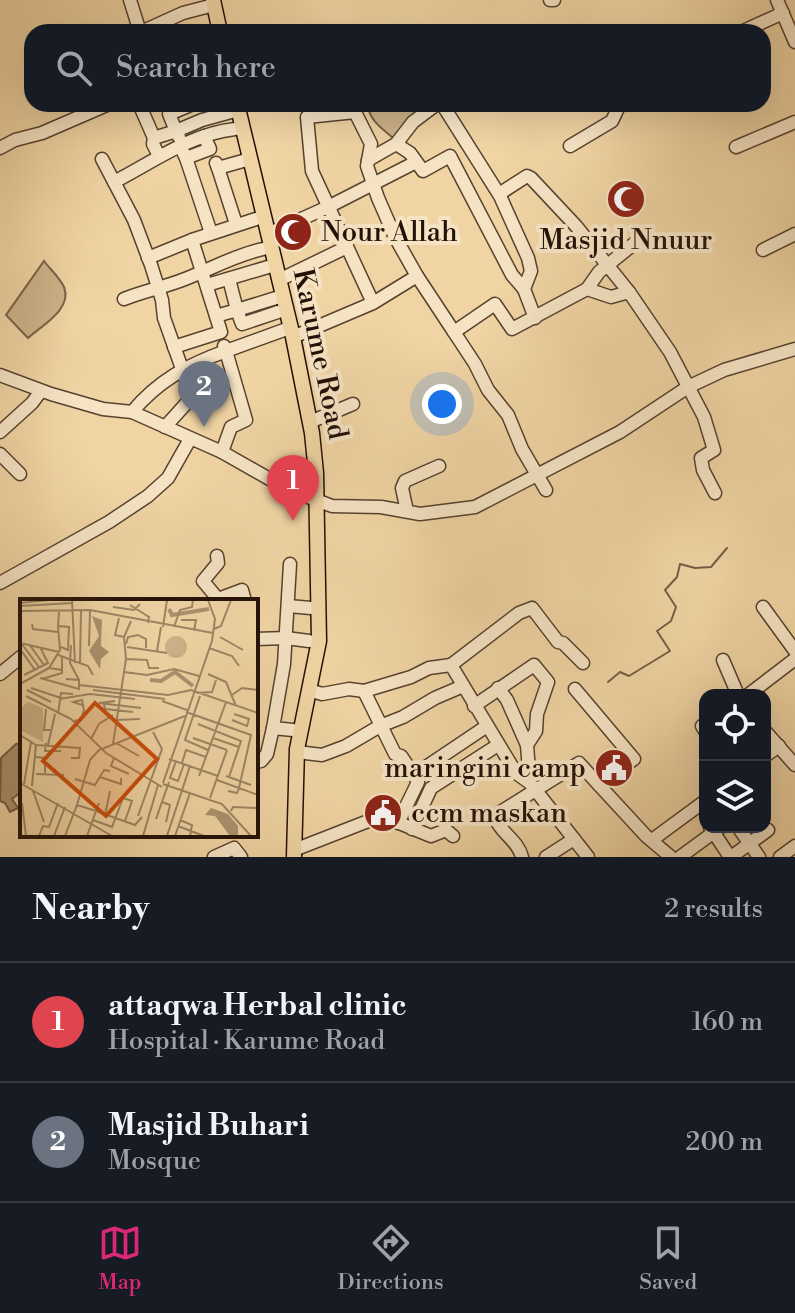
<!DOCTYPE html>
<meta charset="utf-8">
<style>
:root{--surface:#171b24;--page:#242831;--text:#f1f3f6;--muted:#9ea1a6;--line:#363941;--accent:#db2777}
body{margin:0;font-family:"Libre Bodoni",serif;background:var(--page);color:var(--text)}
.controls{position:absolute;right:24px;bottom:24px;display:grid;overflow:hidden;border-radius:16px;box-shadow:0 8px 32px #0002}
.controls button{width:72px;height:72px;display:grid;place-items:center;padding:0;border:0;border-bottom:2px solid var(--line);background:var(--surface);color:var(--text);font:40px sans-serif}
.you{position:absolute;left:442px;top:404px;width:28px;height:28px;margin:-20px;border:6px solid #fff;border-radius:50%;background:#1a73e8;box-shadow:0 0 0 12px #1a73e833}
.badge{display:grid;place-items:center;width:52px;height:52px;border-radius:50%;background:var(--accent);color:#fff;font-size:26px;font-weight:700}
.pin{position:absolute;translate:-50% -66px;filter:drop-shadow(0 2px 4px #0008)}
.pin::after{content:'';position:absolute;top:42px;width:28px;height:24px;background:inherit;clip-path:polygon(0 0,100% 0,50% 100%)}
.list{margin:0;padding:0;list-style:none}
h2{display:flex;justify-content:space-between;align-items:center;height:104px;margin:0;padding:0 32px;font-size:34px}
h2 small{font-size:26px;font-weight:400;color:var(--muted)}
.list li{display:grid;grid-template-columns:52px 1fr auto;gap:24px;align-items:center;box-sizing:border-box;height:120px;padding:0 32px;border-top:2px solid var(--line)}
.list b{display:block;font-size:30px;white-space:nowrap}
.list p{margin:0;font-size:26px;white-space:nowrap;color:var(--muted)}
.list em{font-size:26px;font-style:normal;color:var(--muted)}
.icon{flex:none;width:44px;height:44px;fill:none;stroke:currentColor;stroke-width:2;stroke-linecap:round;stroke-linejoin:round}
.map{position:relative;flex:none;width:795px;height:857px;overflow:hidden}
.search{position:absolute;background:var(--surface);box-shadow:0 8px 32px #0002;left:24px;right:24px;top:24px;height:88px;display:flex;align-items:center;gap:20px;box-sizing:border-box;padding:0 28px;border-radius:24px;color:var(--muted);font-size:30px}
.sheet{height:344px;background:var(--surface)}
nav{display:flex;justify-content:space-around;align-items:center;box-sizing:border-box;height:112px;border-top:2px solid var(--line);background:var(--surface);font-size:22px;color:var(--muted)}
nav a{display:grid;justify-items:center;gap:4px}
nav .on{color:var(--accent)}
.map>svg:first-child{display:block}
.green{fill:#cdb389;stroke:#786248;stroke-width:2}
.water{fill:#aa926f;stroke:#745e45;stroke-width:2}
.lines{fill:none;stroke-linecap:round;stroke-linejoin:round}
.stream{stroke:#745e45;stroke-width:2}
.minor-casing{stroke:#56422e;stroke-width:15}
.major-casing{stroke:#231107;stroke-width:17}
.minor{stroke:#f5e3c4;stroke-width:12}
.major{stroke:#f0d4a4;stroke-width:14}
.labels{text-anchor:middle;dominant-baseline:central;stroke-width:8;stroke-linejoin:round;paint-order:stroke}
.poi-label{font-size:28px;fill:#231107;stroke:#f5e3c4;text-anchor:start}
.street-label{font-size:28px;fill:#231107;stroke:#f5e3c4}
.inset-river{fill:none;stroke:#aa926f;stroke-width:4}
.inset-road{fill:none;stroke:#9e8665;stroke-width:2}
.view{fill:#ca4e0b;fill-opacity:0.15;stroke:#ca4e0b;stroke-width:4}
.inset-edge{fill:none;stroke:#231107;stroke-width:4}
</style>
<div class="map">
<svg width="795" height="857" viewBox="0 0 795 857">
<rect width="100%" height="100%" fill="#f0d4a4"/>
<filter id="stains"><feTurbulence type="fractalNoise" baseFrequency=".0025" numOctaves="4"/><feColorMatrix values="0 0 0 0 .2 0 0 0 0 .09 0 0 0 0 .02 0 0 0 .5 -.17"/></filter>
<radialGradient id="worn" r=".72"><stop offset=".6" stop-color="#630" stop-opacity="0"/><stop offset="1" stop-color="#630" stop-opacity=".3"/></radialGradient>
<g class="green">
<path d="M368,104H430L394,139C383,129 368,120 368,104Z"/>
<path d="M44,261C50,269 60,278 64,287C73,309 41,326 28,338L6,315Z"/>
</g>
<polygon class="water" points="22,743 22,791 12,799 18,808 10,812 5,803 0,801 1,758 16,744"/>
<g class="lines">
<polyline class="stream" points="608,682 620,672 629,676 670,651 657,631 671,621 676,607 665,590 677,577 680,564 695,568 711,567 727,548"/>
<defs>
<g id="minor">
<polyline points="130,0 140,32"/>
<polyline points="550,0 554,0"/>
<polyline points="777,0 795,42"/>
<polyline points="141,32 183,13 214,5"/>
<polyline points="741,32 783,13"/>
<polyline points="147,104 140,106 154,138"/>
<polyline points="193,104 169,114 176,131 202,120 231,112"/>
<polyline points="442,104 500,196 528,258 531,271 524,289 535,318"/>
<polyline points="396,144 413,122 437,104"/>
<polyline points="570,146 612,121 620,104"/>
<polyline points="736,147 795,122"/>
<polyline points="0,148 15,140 42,133 109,104"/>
<polyline points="183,152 186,158 210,149 204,136"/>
<polyline points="159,156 153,144 154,138 176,131 179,137"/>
<polyline points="186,158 211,233"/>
<polyline points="102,159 134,220 151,265 162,300 164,318 192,397 165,427"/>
<polyline points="368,160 396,144 410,153 423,171 450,156 512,275 524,289"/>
<polyline points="216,163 218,168 250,159"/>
<polyline points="218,168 236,224"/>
<path d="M114,182C153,162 190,134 235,129"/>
<polyline points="499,194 527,176 531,178 576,226 629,292"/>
<polyline points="268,234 328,207 416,162"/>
<polyline points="763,250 795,234"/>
<polyline points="148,258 192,240"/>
<polyline points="417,276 454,332 495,304 512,329 587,289 611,297 629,292 670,352 704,417 714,450 701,458 703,470 715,493"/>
<polyline points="279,280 347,247"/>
<polyline points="207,285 268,267"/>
<polyline points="587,289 599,272 641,238"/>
<polyline points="276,298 237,310 242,324 278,312"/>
<path d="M124,299C144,291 165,287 185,279C211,269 235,255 263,249"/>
<polyline points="216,316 237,310 229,279"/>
<polyline points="454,332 475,364 488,390 508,415 522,449 546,490"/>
<polyline points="293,337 373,303 312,171 307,117 355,112 371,144 367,166 378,198 395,237 417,276 373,303"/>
<polyline points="174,347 221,332 192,240 256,219"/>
<polyline points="0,375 51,394 103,409 132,412 222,452 287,489 332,506 381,507 420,514 475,507 620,432 688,387 724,370 795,349"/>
<path d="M132,412C158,381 187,365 226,351L224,346"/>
<polyline points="310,422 353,404"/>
<polyline points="0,432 32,403 41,391"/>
<polyline points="222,452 231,427 246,420 226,351 284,330"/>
<polyline points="0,454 20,474"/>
<polyline points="407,511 402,488 405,481 439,466"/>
<polyline points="217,556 218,563 203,581 218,599 242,590 245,601"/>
<polyline points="290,564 284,664 273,728 293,730"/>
<polyline points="0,583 109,522 148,496 168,478 190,439"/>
<polyline points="288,606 311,608"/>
<polyline points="763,607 795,651"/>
<polyline points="256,639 286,638 309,641"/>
<polyline points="723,660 738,695"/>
<polyline points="583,663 563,643 558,642 532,608 519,613 451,665 516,773 530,783 588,857"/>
<polyline points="0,674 22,656"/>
<polyline points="498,688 507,700 527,745"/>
<polyline points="309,690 322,694 349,689 364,691 411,677 429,668 451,665"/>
<polyline points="364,691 395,754 401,756 414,775"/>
<polyline points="748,695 795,659"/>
<polyline points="474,706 534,665 548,682 537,714 536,731 527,745 530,783"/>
<polyline points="705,724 702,726 705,731"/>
<polyline points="765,731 795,765"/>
<polyline points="297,752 322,755 346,746 380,726 403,717 435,698 463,686"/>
<polyline points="765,756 779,746"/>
<polyline points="256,762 261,761 267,754 273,728"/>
<polyline points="599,785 646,836 671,857"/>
<polyline points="398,823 418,782 414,775 487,726"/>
<polyline points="710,827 730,857"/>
<polyline points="738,827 759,857"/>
<polyline points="412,829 431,788 498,745"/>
<polyline points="652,840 705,801"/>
<polyline points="294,850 376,818 387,818 431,836 446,830 453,836"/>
<polyline points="214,857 234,848 241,857"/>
<path d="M522,857C518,840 500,833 494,816L579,763L599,785L634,759L575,689"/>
<polyline points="546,857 574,839"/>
<polyline points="680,857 721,827"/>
<polyline points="731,857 768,830"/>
<polyline points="780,857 795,846"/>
</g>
<g id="major">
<polyline points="213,0 220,32"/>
<polyline points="237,104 293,337 312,433 316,473 319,641 297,749 294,857"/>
</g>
</defs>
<use href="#minor" class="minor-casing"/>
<use href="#major" class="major-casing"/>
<use href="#minor" class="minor"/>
<use href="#major" class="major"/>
</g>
<defs>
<symbol id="mosque-disc" viewBox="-11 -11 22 22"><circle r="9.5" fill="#8f2418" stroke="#f5e3c4"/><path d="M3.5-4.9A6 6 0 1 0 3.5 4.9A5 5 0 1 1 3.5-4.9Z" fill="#fff"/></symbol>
<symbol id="civic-disc" viewBox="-11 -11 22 22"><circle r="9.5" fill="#8f2418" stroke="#f5e3c4"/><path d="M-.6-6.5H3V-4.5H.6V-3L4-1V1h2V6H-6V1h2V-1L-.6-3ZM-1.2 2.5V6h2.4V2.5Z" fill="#fff"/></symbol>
</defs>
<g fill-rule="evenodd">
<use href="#mosque-disc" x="604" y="177" width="44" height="44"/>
<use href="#mosque-disc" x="271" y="210" width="44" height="44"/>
<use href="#civic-disc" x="592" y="746" width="44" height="44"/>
<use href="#civic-disc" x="361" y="791" width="44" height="44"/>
</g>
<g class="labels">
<g class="poi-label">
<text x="321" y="232">Nour Allah</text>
<text x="626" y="240" text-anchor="middle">Masjid Nnuur</text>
<text x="586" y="768" text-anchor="end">maringini camp</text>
<text x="411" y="813">ccm maskan</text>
</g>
<g class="street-label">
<text transform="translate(320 354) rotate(78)">Karume Road</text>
</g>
</g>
<g transform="translate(20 599)">
<rect width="238" height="238" fill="#f0d4a4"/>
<path d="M145 48a11 11 0 1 1 22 0a11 11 0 1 1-22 0ZM8,103L23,109V143L0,131V110Z" fill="#cdb389"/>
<path d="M72,17L82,21L81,47L89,53L81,60L80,70L69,52L79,37ZM191,209L208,215L218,227V237H210L195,217L185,216Z" fill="#aa926f"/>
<path class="inset-river" d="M149,10L152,16L189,10M130,81L141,82L155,73L173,87"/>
<path class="inset-road" d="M52,1L55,64M0,4L29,1M110,6L129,18L128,24M0,7L52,4M93,8L114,11L120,5M0,12L70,11L193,34M39,13L38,27L49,28L48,51L41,48M99,19L95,36L104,38L111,22M161,21H176L174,32M12,25L13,30L38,33M38,27L40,51L29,69L42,71M143,28L147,1M154,28L160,11L172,8L173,1M194,30L201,27L211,1M200,38L223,51M0,44L39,53M1,44L19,68M9,45L24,66M106,45L108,38L118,36L126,40V49M51,46L50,64L59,81M69,47L70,12M107,48L147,54M189,49L212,57L219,67M0,50L15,71M137,52L141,28M38,56L68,67L73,76M106,60L127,61L129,69H139M60,63L61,12M104,73L127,76L154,70L179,77M188,75L206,83L216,107M4,76L28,64L20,48M20,79L59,90V81L46,80M22,80L42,74V58M0,85L29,69M59,86L148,96L171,91L238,114M11,89L41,99M7,91L31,103M73,91L145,100M177,94L192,93L196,81M212,96L222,89L238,91M6,97L51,120L86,154L142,188M180,97L165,141L188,151M39,100L70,95L115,100M95,102L79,104L121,109M142,102L167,111M84,105L85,110L113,113M26,110L24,131H30M166,113L231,136L219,189L217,194L208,192M38,115L41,94L53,95M96,121L120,120M212,121L227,127L229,120L214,115M53,122L61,121L64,111L62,101L53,103L62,106M178,125L221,142L209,178M0,136L16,146L12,187M173,139L207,151M193,139L219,148M71,140L79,125L93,116M26,144L25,152H41M96,144L119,157M93,145L106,60L104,38M16,146L60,149L59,159H51M28,146L35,115M16,158L25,159V174M94,159L91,167L109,175M149,160L198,177M156,162L150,179L158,182L164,165M162,164L166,151L186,158M16,175L44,176M179,177L206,103M206,177L231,186M80,178L101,185V179M55,180L75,186L84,171L90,172M197,181L238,196M0,184L92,237M143,184L192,42L195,20L188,1M4,185L11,143M143,185L202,205L231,237M13,192L24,223M190,199L207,151M142,203L150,206L146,223M2,204L6,237M57,206L70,161L79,151L165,117M211,212L213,208L238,209M85,216L90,192M118,217L142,150L133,133M136,220L149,183M73,221L92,228L103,199L112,202L105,222M160,221L172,226L170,237M158,227L184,237M19,237L23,227L29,228L38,204M34,237L45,208M45,237L57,206L76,212L79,204M67,237L76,212L115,226L122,218M123,237L138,186M147,237L170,167M155,237L170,194"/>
<path class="view" d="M75,104L137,160L86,217L23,162Z"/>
<rect width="238" height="238" class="inset-edge"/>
</g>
<rect width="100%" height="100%" filter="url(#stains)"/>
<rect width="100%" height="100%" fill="url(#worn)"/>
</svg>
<div class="controls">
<button><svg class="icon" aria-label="locate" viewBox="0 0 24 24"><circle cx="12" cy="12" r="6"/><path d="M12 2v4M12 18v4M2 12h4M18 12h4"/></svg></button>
<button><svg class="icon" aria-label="layers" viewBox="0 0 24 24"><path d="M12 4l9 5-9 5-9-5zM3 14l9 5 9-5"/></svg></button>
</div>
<div class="you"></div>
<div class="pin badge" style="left:293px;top:521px;background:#e0444e">1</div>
<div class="pin badge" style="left:204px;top:427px;background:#6b7280">2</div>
<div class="search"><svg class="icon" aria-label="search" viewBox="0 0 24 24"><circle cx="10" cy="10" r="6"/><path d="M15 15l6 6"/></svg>Search here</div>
</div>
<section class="sheet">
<h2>Nearby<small>2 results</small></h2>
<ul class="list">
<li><span class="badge" style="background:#e0444e">1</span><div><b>attaqwa Herbal clinic</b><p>Hospital · Karume Road</p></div><em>160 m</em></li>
<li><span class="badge" style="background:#6b7280">2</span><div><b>Masjid Buhari</b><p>Mosque</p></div><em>200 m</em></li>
</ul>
</section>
<nav>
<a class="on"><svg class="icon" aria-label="map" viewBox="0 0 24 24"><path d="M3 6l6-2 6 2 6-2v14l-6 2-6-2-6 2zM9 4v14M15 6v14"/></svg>Map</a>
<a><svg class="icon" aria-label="directions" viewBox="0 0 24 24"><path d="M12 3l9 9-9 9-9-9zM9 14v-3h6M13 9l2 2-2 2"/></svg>Directions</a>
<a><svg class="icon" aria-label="saved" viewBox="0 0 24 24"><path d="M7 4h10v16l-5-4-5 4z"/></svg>Saved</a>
</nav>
